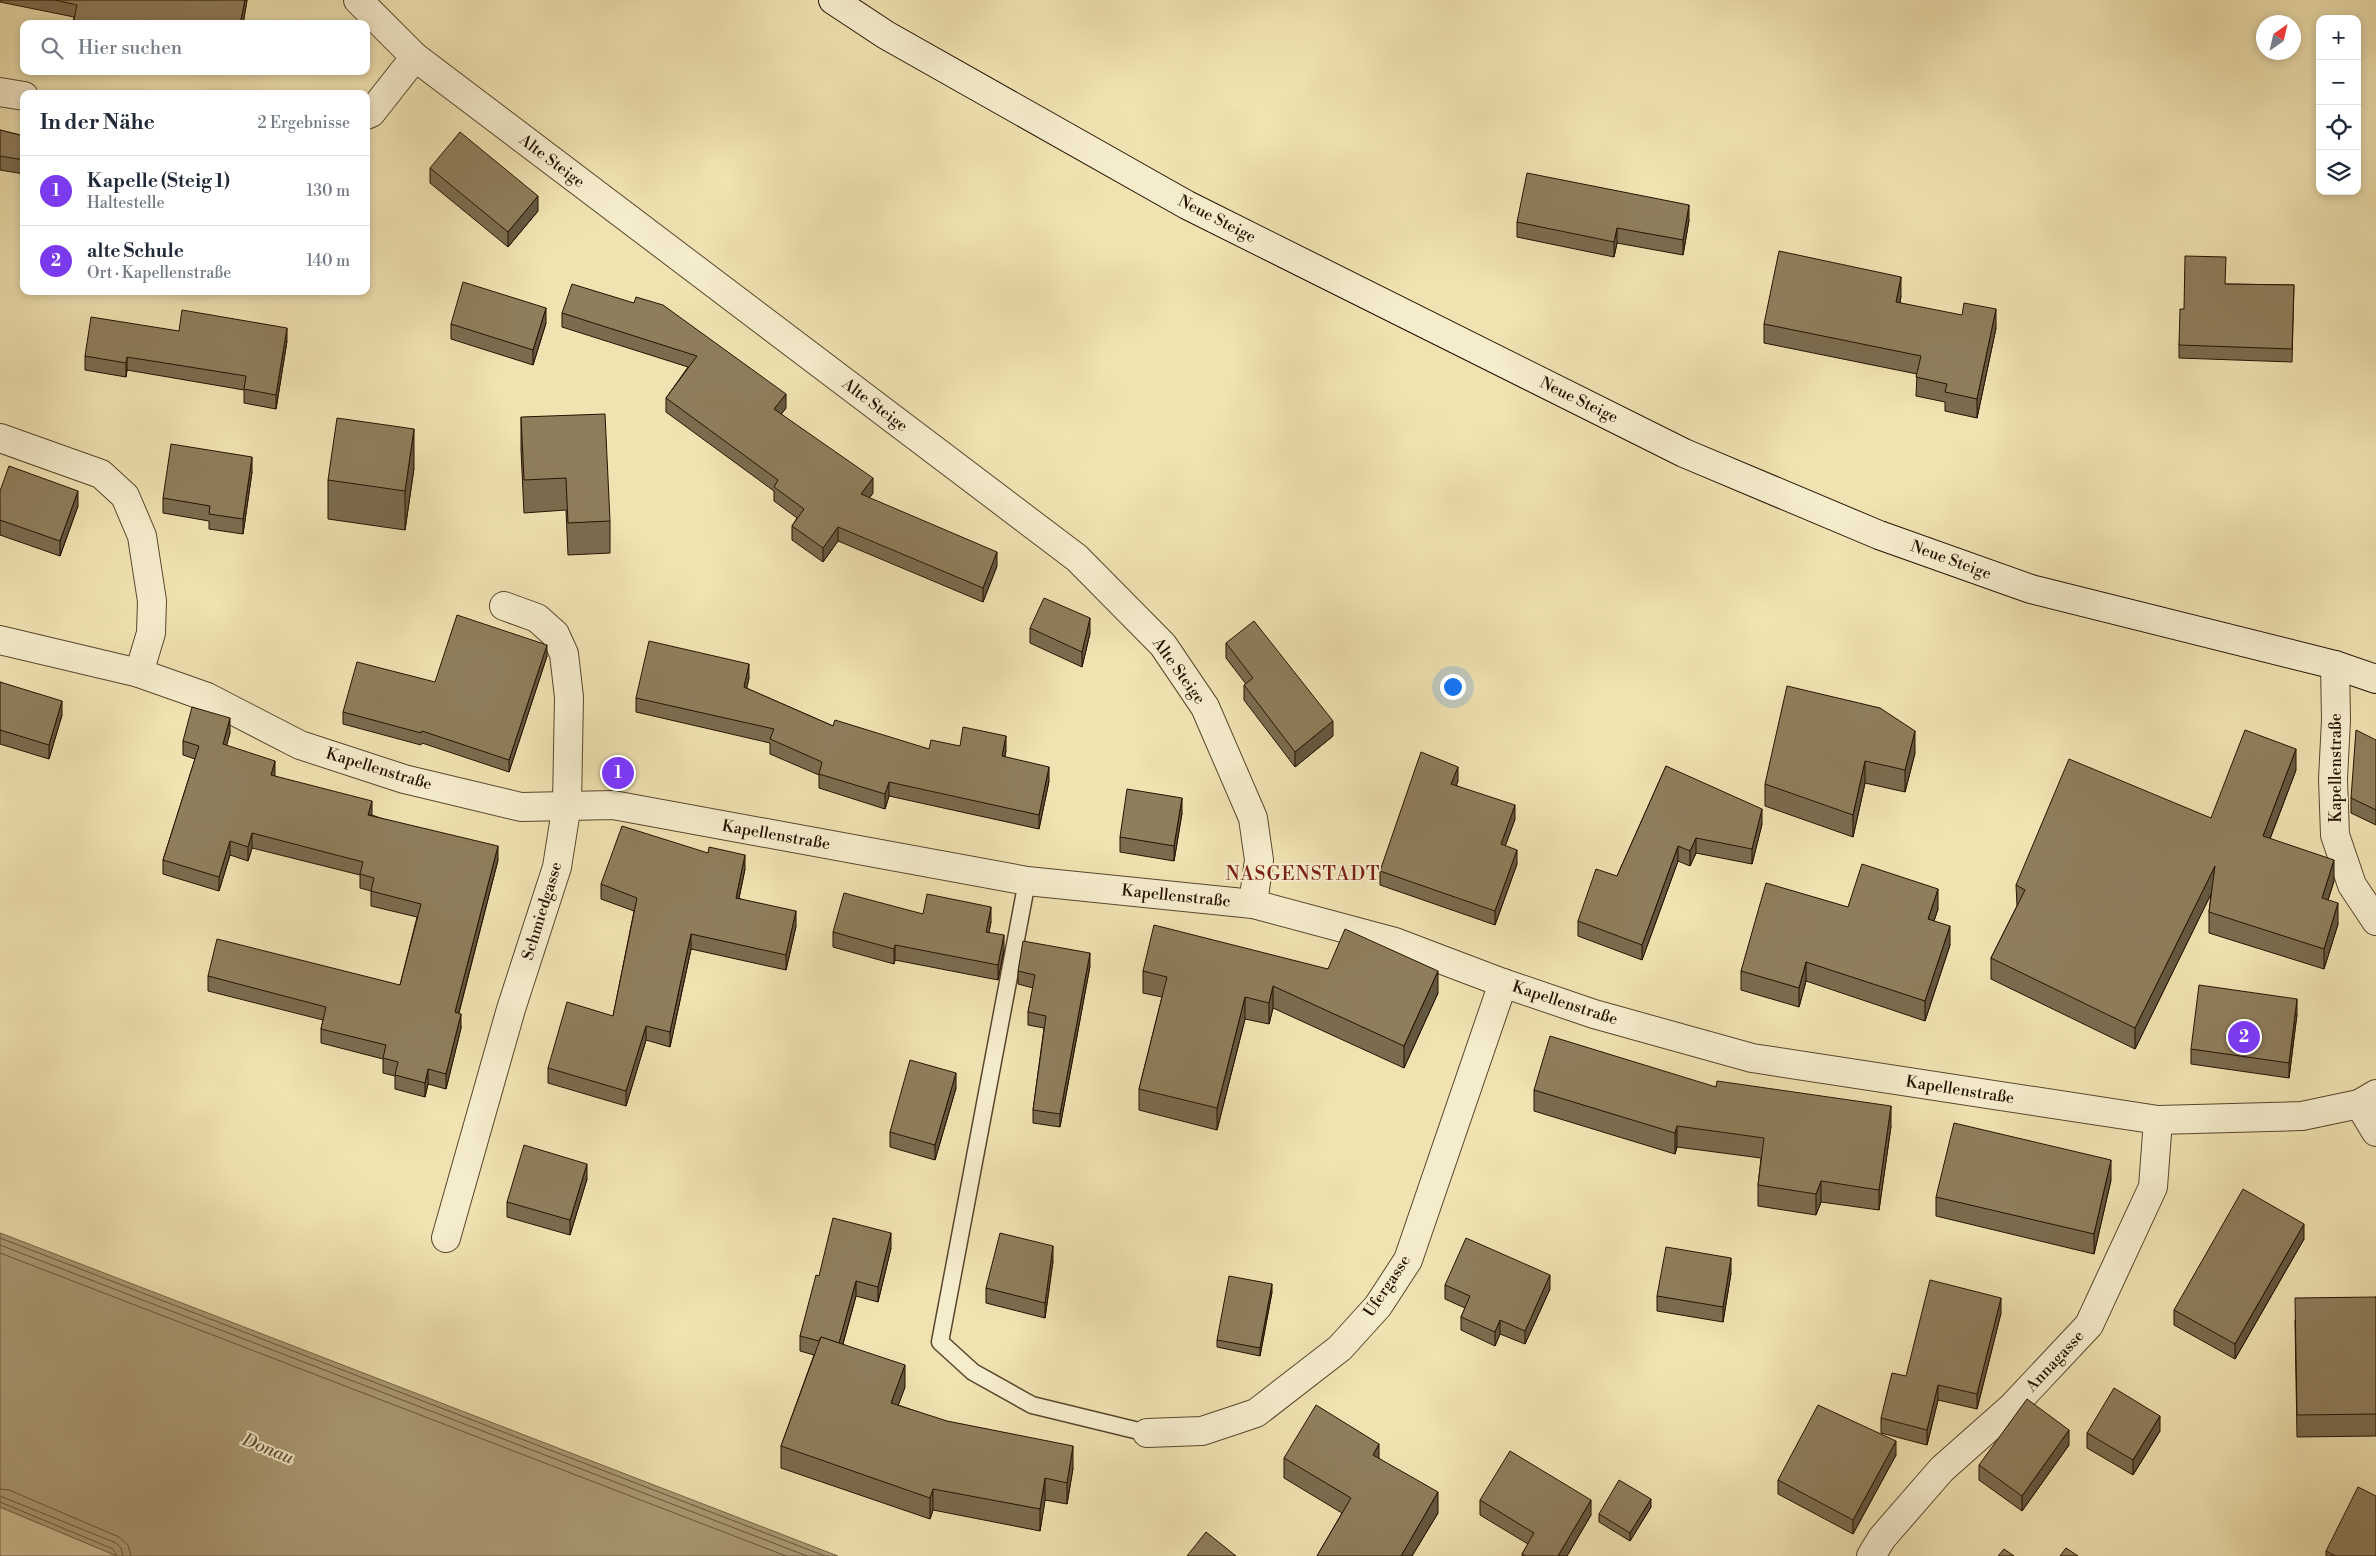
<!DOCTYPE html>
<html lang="de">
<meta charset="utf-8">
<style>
:root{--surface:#fff;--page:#f6f6f7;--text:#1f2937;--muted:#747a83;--line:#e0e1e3;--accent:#7c3aed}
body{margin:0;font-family:"Libre Bodoni",serif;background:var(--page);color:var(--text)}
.controls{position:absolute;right:15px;top:15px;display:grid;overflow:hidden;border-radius:10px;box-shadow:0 2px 8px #0003}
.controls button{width:45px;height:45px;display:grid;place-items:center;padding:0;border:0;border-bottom:1px solid var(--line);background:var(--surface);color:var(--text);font:25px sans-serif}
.compass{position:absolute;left:2256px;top:15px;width:45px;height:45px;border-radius:50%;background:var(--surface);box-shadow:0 2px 8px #0003;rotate:34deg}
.you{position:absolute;left:1452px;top:686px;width:18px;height:18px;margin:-12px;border:4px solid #fff;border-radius:50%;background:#1a73e8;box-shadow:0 0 0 8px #1a73e833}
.badge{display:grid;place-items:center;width:32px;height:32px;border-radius:50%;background:var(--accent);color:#fff;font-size:16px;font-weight:700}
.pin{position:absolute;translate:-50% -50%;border:2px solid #fff;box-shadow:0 1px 5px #0006}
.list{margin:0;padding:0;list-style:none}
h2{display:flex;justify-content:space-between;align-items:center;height:65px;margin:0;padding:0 20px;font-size:21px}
h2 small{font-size:16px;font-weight:400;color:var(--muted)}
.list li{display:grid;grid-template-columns:32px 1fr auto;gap:15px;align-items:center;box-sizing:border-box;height:70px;padding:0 20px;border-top:1px solid var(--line)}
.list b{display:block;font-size:19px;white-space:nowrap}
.list p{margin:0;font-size:16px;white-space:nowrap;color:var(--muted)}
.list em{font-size:16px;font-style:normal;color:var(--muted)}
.icon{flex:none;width:28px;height:28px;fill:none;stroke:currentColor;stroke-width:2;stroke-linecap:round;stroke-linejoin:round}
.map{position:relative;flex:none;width:2376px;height:1556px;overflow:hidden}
.search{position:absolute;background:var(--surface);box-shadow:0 2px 8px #0003;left:20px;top:20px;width:350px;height:55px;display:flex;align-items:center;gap:12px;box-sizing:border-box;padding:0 18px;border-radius:10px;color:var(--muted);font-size:19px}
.panel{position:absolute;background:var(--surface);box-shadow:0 2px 8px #0003;left:20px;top:90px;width:350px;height:205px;border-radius:10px}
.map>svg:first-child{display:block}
.green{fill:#cdbf93;stroke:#79684a}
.water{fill:#ab9b75;stroke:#756446}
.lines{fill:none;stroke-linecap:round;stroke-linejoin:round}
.shore{stroke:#68563a;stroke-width:1}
.service-casing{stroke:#58462c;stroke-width:19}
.minor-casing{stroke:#58462c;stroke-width:30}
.secondary-casing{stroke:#251200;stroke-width:30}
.service{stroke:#f5eccc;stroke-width:16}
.minor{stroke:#f5eccc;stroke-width:28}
.secondary{stroke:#f5eccc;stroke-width:28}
.wall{fill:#7b6c4f;stroke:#251200}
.shaded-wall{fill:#645840;stroke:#251200}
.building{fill:#8f7e5c;stroke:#251200}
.labels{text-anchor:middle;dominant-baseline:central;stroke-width:4;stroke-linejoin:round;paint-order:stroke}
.street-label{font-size:16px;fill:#251200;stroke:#f5eccc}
.water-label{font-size:18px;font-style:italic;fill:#615035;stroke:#f5eccc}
.quarter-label{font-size:19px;letter-spacing:1px;fill:#7a1f14;stroke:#f5eccc}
</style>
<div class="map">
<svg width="2376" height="1556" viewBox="0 0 2376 1556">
<rect width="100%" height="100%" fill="#f0e2b1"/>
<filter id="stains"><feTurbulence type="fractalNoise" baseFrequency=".004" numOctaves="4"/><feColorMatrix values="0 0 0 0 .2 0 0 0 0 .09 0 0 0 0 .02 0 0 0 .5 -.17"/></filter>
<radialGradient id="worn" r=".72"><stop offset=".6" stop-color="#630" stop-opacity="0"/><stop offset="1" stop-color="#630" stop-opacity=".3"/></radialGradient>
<polygon class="green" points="0,1507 117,1556 0,1556"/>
<polygon class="water" points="0,1233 3,1234 838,1556 117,1556 0,1507"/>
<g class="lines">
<g class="shore">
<polyline points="0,1238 825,1556"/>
<polyline points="0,1245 807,1556"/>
<polyline points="0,1253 786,1556"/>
<polyline points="0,1489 9,1490 119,1537 128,1545 131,1556"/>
<polyline points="0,1496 116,1543 121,1548 123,1556"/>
<polyline points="0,1502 113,1549 117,1556"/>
</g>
<defs>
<polyline id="service" points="1027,881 940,1342 973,1372 1032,1405 1147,1433"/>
<g id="minor">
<polyline points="358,0 415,57 1077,558 1163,645 1205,707 1253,818 1259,860 1253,904"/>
<polyline points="0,92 24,96"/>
<polyline points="366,115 371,113 415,57"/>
<polyline points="0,438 101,474 125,496 142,536 152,601 151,633 139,673"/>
<polyline points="0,640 139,673 207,697 300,745 404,779 521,807 613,805 1027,881 1253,904 1395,942 1503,983 1594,1014 1752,1058 2158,1120 2302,1116 2359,1104 2376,1094"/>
<polyline points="2335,665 2336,720 2333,779 2335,835 2352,885 2376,921"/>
<polyline points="2359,1104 2376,1132"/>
<polyline points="446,1238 511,1009 557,867 567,804 569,697 564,654 555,634 537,618 504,606"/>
<polyline points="1147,1433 1202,1431 1256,1413 1340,1348 1378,1306 1408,1260 1503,983"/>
<polyline points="1871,1556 1882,1538 1942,1469 2012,1407 2089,1325 2153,1187 2158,1120"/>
</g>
<polyline id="secondary" points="833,0 886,35 1187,205 1684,453 1879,535 2031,589 2335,665 2376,679"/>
</defs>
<use href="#service" class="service-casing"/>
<use href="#minor" class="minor-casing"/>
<use href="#secondary" class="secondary-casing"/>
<use href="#service" class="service"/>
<use href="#minor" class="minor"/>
<use href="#secondary" class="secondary"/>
</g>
<g class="wall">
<polygon points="0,0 247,0 243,24 73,24 74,17 0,2"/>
<polygon points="0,130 24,136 24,174 0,170"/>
<polygon points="430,168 538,211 508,247 430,183"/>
<polygon points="1689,220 1683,255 1617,243 1614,257 1517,237 1517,222"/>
<polygon points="2226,284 2294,285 2292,362 2179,358 2179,345 2184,309"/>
<polygon points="1901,296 1900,303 1996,328 1977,418 1945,411 1945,402 1916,396 1917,374 1764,343 1764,324"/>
<polygon points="634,303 786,408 781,414 873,493 869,498 997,566 983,602 838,541 823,562 792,540 792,526 797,518 774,501 774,491 666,412 666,398 688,367 562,327 562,313"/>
<polygon points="546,323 533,365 451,339 451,324"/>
<polygon points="179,331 287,341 276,409 244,403 244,390 127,370 126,377 85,370 85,356"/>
<polygon points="521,417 610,521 610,553 568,555 566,510 524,513 521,450"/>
<polygon points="414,468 405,530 328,519 328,480"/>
<polygon points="252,472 243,534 209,529 209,521 163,513 163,498"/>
<polygon points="0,491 78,506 60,556 0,535"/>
<polygon points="1030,628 1090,633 1082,667 1030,643"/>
<polygon points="1226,643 1333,736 1295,767 1244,700 1244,685 1246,684 1226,658"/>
<polygon points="547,656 509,772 422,743 421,745 343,724 343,712"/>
<polygon points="749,678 746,688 833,726 929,749 960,746 1006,750 1005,757 1049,781 1039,829 889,796 885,809 819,788 819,775 770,754 770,743 636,712 636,698"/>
<polygon points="0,682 62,715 49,759 0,744"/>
<polygon points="1880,708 1915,753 1905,792 1865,783 1853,837 1765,806 1765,784"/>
<polygon points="230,733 226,745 275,776 372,815 498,860 459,1013 461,1028 446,1089 428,1084 425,1097 395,1089 395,1076 383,1073 383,1059 321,1043 321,1029 323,1020 208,991 208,976 400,985 417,917 371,906 371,891 360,888 360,875 252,848 248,861 230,855 219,891 163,874 163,860 195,759 183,755 183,741"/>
<polygon points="2376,740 2376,825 2351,813 2351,798"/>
<polygon points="1666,766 1762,824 1752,864 1696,853 1690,866 1678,861 1642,960 1578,936 1578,921 1617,876"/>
<polygon points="2296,770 2270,839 2334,881 2328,900 2338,924 2324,969 2209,933 2209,912 2211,894 2135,1049 1991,979 1991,958 2017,906 2016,885 2211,818"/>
<polygon points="1458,781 1456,785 1515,819 1505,846 1517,864 1495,925 1380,885 1380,871"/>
<polygon points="1182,813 1174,861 1120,852 1120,837"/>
<polygon points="708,853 745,869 739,898 796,926 786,970 691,949 670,1047 646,1040 626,1106 548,1083 548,1068 613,1016 634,911 601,899 601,884"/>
<polygon points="1848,907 1938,909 1934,921 1950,945 1925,1021 1806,981 1799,1007 1741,990 1741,971"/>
<polygon points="923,914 991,922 989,932 1004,950 998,980 895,960 894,964 833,947 833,932"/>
<polygon points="1090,966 1060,1127 1033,1123 1033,1110 1044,1028 1028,1025 1028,1012 1033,988 1018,984 1018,971"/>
<polygon points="1328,969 1438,993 1404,1068 1273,1008 1269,1024 1245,1019 1217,1130 1139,1110 1139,1089 1162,997 1143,993 1143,971"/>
<polygon points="2297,1014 2289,1078 2191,1064 2191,1049"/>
<polygon points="1716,1087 1891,1126 1879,1210 1821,1202 1816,1215 1758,1206 1758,1185 1761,1158 1677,1147 1675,1154 1534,1111 1534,1090"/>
<polygon points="956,1088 935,1160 890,1147 890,1132"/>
<polygon points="587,1179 570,1235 507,1217 507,1202"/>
<polygon points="2111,1180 2094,1254 1936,1216 1936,1197"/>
<polygon points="2304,1239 2235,1359 2174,1325 2174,1310"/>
<polygon points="891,1248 878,1302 856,1296 843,1344 905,1387 898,1405 1073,1468 1067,1504 1045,1500 1040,1531 933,1510 930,1519 781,1468 781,1446 814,1355 800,1351 800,1336 819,1276"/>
<polygon points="1053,1261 1045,1318 986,1303 986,1288"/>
<polygon points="1731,1273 1723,1322 1657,1311 1657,1296"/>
<polygon points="1445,1285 1550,1289 1525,1344 1500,1334 1495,1346 1461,1330 1461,1317 1465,1308 1445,1299"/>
<polygon points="1272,1292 1260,1356 1217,1347 1217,1340"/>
<polygon points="2376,1297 2376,1436 2297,1437 2295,1320"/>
<polygon points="2001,1313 1977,1409 1938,1400 1927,1445 1881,1433 1881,1418"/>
<polygon points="2160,1431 2133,1475 2087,1448 2087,1433"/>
<polygon points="2069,1445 2022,1511 1979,1480 1979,1465"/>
<polygon points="1896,1455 1853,1534 1778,1494 1778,1480"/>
<polygon points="1284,1458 1379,1458 1438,1513 1412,1556 1317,1556 1342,1513 1284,1478"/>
<polygon points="1480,1500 1591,1515 1567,1556 1522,1556 1522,1554 1528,1544 1480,1515"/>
<polygon points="1651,1507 1630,1541 1599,1522 1599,1514"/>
<polygon points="2326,1551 2376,1556 2326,1556"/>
</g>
<g class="shaded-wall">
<polygon points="245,0 247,0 243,24 240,24"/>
<polygon points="538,196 538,211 508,247 508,232"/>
<polygon points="1689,205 1689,220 1683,255 1683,240"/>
<polygon points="1617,228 1617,243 1614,257 1614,242"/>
<polygon points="1901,277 1901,296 1896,321 1896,302"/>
<polygon points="546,308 546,323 533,365 533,350"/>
<polygon points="1996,309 1996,328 1977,418 1977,399"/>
<polygon points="287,328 287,341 276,409 276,395"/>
<polygon points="127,357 127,370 126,377 126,363"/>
<polygon points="786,394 786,408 774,424 774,409"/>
<polygon points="414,429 414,468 405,530 405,491"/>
<polygon points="252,457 252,472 243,534 243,519"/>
<polygon points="873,478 873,493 861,509 861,494"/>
<polygon points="78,491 78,506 60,556 60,541"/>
<polygon points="838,527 838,541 823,562 823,548"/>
<polygon points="997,552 997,566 983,602 983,588"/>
<polygon points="1090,618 1090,633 1082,667 1082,652"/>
<polygon points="547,645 547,656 509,772 509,760"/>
<polygon points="749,664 749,678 744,702 744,687"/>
<polygon points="62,701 62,715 49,759 49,745"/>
<polygon points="230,718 230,733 223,759 223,744"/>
<polygon points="1333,721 1333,736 1295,767 1295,752"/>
<polygon points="1915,731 1915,753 1905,792 1905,770"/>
<polygon points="1006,736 1006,750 1002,771 1002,756"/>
<polygon points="2296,749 2296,770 2263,857 2263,836"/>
<polygon points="275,761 275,775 271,789 271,775"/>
<polygon points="1865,761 1865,783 1853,837 1853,815"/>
<polygon points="1049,767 1049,781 1039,829 1039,815"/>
<polygon points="1458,767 1458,781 1451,798 1451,784"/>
<polygon points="889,782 889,796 885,809 885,794"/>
<polygon points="1182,798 1182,813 1174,861 1174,846"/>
<polygon points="372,801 372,815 368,815"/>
<polygon points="1515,805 1515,819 1501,858 1501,844"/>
<polygon points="1762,809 1762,824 1752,864 1752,849"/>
<polygon points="252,833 252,848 248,861 248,847"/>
<polygon points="1696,838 1696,853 1690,866 1690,851"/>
<polygon points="230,841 230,855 219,891 219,877"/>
<polygon points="498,846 498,860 455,1027 455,1012"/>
<polygon points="1678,846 1678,861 1642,960 1642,945"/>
<polygon points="1517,850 1517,864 1495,925 1495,911"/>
<polygon points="745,855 745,869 736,912 736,898"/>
<polygon points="2334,860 2334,881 2322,919 2322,898"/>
<polygon points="2215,866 2215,886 2135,1049 2135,1028"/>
<polygon points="1938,889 1938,909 1928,938 1928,919"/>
<polygon points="2338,903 2338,924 2324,969 2324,949"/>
<polygon points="991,907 991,922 986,947 986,932"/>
<polygon points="796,911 796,926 786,970 786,955"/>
<polygon points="1950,926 1950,945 1925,1021 1925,1001"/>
<polygon points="691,934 691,949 670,1047 670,1032"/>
<polygon points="1004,935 1004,950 998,980 998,965"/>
<polygon points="895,945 895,960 894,964 894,949"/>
<polygon points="1090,953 1090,966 1060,1127 1060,1114"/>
<polygon points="1806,962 1806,981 1799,1007 1799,988"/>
<polygon points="1438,971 1438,993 1404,1068 1404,1046"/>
<polygon points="1273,986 1273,1008 1269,1024 1269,1003"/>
<polygon points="1245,997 1245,1019 1217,1130 1217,1108"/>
<polygon points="2297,999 2297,1014 2289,1078 2289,1063"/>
<polygon points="461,1014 461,1028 446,1089 446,1074"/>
<polygon points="646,1026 646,1040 626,1106 626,1091"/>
<polygon points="428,1069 428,1084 425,1097 425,1083"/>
<polygon points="956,1073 956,1088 935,1160 935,1145"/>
<polygon points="1891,1106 1891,1126 1879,1210 1879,1190"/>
<polygon points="1677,1126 1677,1147 1675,1154 1675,1133"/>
<polygon points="2111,1160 2111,1180 2094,1254 2094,1234"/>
<polygon points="587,1164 587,1179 570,1235 570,1220"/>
<polygon points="1821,1181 1821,1202 1816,1215 1816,1194"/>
<polygon points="2304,1224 2304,1239 2235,1359 2235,1344"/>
<polygon points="891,1233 891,1248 878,1302 878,1287"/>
<polygon points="1053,1246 1053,1261 1045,1318 1045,1303"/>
<polygon points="1731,1258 1731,1273 1723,1322 1723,1307"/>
<polygon points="1550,1275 1550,1289 1525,1344 1525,1331"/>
<polygon points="856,1281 856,1296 838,1361 838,1346"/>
<polygon points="1272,1284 1272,1292 1260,1356 1260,1348"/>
<polygon points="2001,1298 2001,1313 1977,1409 1977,1394"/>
<polygon points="1500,1320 1500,1334 1495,1346 1495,1332"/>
<polygon points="905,1365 905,1387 891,1425 891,1403"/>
<polygon points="1938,1385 1938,1400 1927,1445 1927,1430"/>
<polygon points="2160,1416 2160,1431 2133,1475 2133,1460"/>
<polygon points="2069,1430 2069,1445 2022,1511 2022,1496"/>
<polygon points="1896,1441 1896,1455 1853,1534 1853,1520"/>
<polygon points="1379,1444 1379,1465 1373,1455"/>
<polygon points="1073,1446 1073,1468 1067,1504 1067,1483"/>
<polygon points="1045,1478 1045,1500 1040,1531 1040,1509"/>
<polygon points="933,1489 933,1510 930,1519 930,1498"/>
<polygon points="1438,1492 1438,1513 1412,1556 1401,1556"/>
<polygon points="1651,1499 1651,1507 1630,1541 1630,1533"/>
<polygon points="1591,1500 1591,1515 1567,1556 1558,1556"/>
</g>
<g class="building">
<polygon points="55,0 245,0 240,24 141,24 136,23 136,24 73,24 77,5"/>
<polygon points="0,130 24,136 24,160 0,156"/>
<polygon points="460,132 538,196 508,232 430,168"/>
<polygon points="1527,173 1689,205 1683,240 1617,228 1614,242 1517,222"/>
<polygon points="1779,251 1901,277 1896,302 1962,315 1964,303 1996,309 1977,399 1945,392 1947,384 1916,377 1921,356 1764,324"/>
<polygon points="2185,256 2226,257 2225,284 2294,285 2292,349 2179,345 2180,309 2184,309"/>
<polygon points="463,282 546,308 533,350 451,324"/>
<polygon points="572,284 634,303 636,297 663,305 786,394 774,409 873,478 861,494 997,552 983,588 838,527 823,548 792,526 804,509 774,487 778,480 666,398 697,356 562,313"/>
<polygon points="182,310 287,328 276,395 244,389 246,376 127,357 126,363 85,356 91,317 179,331"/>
<polygon points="605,414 610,521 568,523 566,478 524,480 521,417"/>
<polygon points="337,418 414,429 405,491 328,480"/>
<polygon points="171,444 252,457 243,519 209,514 210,506 163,498"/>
<polygon points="9,466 78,491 60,541 0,520 0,491"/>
<polygon points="1044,598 1090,618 1082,652 1030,628"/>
<polygon points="457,615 547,645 509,760 422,731 421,733 343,712 357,662 435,682"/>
<polygon points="1254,621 1333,721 1295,752 1244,685 1253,678 1226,643"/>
<polygon points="649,641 749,664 744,687 833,726 835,720 929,749 931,740 960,746 963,727 1006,736 1002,756 1049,767 1039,815 889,782 885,794 819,774 822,762 770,739 774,729 636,698"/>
<polygon points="0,682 62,701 49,745 0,730"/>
<polygon points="1787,686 1880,708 1915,731 1905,770 1865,761 1853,815 1765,784"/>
<polygon points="192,707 230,718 223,744 275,761 271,775 372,801 368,815 498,846 455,1012 461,1014 446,1074 428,1069 425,1083 395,1075 398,1062 383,1058 386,1045 321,1029 326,1007 208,976 217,939 400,985 421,904 371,891 374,878 360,874 363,862 252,833 248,847 230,841 219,877 163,860 199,746 183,741"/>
<polygon points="2245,730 2296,749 2263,836 2334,860 2322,898 2338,903 2324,949 2209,912 2215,866 2135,1028 1991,958 2025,890 2016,885 2069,759 2211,818"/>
<polygon points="2356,730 2376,740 2376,810 2351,798"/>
<polygon points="1421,752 1458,767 1451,784 1515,805 1501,844 1517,850 1495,911 1380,871"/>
<polygon points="1666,766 1762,809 1752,849 1696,838 1690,851 1678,846 1642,945 1578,921 1596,869 1617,876"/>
<polygon points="1127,789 1182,798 1174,846 1120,837"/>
<polygon points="622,826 708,853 709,847 745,855 736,898 796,911 786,955 691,934 670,1032 646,1026 626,1091 548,1068 567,1002 613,1016 637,898 601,884"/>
<polygon points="1862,864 1938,889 1928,919 1950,926 1925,1001 1806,962 1799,988 1741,971 1766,883 1848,907"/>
<polygon points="844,893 923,914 927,894 991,907 986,932 1004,935 998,965 895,945 894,949 833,932"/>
<polygon points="1154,925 1328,969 1345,929 1438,971 1404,1046 1273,986 1269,1003 1245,997 1217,1108 1139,1089 1167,977 1143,971"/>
<polygon points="1023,941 1090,953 1060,1114 1033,1110 1046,1016 1028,1012 1035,975 1018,971"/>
<polygon points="2199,985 2297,999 2289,1063 2191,1049"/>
<polygon points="1550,1036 1716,1087 1717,1081 1891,1106 1879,1190 1821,1181 1816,1194 1758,1185 1764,1138 1677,1126 1675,1133 1534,1090"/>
<polygon points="910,1060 956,1073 935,1145 890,1132"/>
<polygon points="1954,1123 2111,1160 2094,1234 1936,1197"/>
<polygon points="524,1145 587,1164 570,1220 507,1202"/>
<polygon points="2243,1189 2304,1224 2235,1344 2174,1310"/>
<polygon points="833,1218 891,1233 878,1287 856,1281 839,1343 821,1337 819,1341 800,1336 816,1275 819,1276"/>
<polygon points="1000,1233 1053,1246 1045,1303 986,1288"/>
<polygon points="1466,1238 1550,1275 1525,1331 1500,1320 1495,1332 1461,1317 1470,1296 1445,1285"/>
<polygon points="1666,1247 1731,1258 1723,1307 1657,1296"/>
<polygon points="1229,1276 1272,1284 1260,1348 1217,1340"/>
<polygon points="1930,1280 2001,1298 1977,1394 1938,1385 1927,1430 1881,1418 1892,1373 1906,1376"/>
<polygon points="2376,1297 2376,1414 2297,1415 2295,1298"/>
<polygon points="821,1337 905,1365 891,1403 947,1421 1073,1446 1067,1483 1045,1478 1040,1509 933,1489 930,1498 781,1446"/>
<polygon points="2114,1388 2160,1416 2133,1460 2087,1433"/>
<polygon points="2027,1399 2069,1430 2022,1496 1979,1465"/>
<polygon points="1316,1405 1379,1444 1373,1455 1438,1492 1401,1556 1317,1556 1351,1498 1284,1458"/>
<polygon points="1818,1405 1896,1441 1853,1520 1778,1480"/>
<polygon points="1510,1451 1591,1500 1558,1556 1526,1556 1522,1554 1534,1533 1480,1500"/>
<polygon points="1619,1480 1651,1499 1630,1533 1599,1514"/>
<polygon points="2358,1487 2376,1496 2376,1556 2336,1556 2326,1551"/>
<polygon points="1206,1532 1236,1556 1187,1556"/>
<polygon points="2066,1548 2078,1556 2060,1556"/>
<polygon points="2004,1549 2014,1556 1998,1556"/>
</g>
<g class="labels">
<g class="street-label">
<text transform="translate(552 161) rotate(37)">Alte Steige</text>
<text transform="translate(1217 219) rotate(27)">Neue Steige</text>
<text transform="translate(1579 400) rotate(26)">Neue Steige</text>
<text transform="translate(875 405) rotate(37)">Alte Steige</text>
<text transform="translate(1951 560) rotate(20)">Neue Steige</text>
<text transform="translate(1179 671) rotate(54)">Alte Steige</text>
<text transform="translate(2336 768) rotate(-90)">Kapellenstraße</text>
<text transform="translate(379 769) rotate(17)">Kapellenstraße</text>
<text transform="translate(776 835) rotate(10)">Kapellenstraße</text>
<text transform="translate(1176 896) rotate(6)">Kapellenstraße</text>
<text transform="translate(542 911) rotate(-73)">Schmiedgasse</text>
<text transform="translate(1565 1003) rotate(18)">Kapellenstraße</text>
<text transform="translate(1960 1090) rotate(9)">Kapellenstraße</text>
<text transform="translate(1387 1286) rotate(-56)">Ufergasse</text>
<text transform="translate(2055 1361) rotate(-47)">Annagasse</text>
</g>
<g class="water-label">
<text transform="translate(268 1449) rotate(22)">Donau</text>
</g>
<g class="quarter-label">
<text x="1303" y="874">NASGENSTADT</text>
</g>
</g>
<rect width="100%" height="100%" filter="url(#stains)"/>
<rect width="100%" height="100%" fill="url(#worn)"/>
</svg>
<div class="controls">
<button>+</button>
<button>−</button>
<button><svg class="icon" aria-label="locate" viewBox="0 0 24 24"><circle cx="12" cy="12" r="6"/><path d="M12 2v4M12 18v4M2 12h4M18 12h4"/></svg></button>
<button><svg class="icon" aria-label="layers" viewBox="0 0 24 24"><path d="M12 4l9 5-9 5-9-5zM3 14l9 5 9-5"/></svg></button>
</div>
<svg class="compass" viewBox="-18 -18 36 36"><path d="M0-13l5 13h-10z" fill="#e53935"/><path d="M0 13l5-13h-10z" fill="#747a83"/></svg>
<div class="you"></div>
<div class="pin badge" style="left:618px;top:773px">1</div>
<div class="pin badge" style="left:2244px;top:1037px">2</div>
<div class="search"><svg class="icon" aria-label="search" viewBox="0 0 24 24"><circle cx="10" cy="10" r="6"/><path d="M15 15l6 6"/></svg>Hier suchen</div>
<section class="panel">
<h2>In der Nähe<small>2 Ergebnisse</small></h2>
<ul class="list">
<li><span class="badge">1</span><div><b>Kapelle (Steig 1)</b><p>Haltestelle</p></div><em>130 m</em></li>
<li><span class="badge">2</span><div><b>alte Schule</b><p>Ort · Kapellenstraße</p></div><em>140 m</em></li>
</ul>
</section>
</div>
